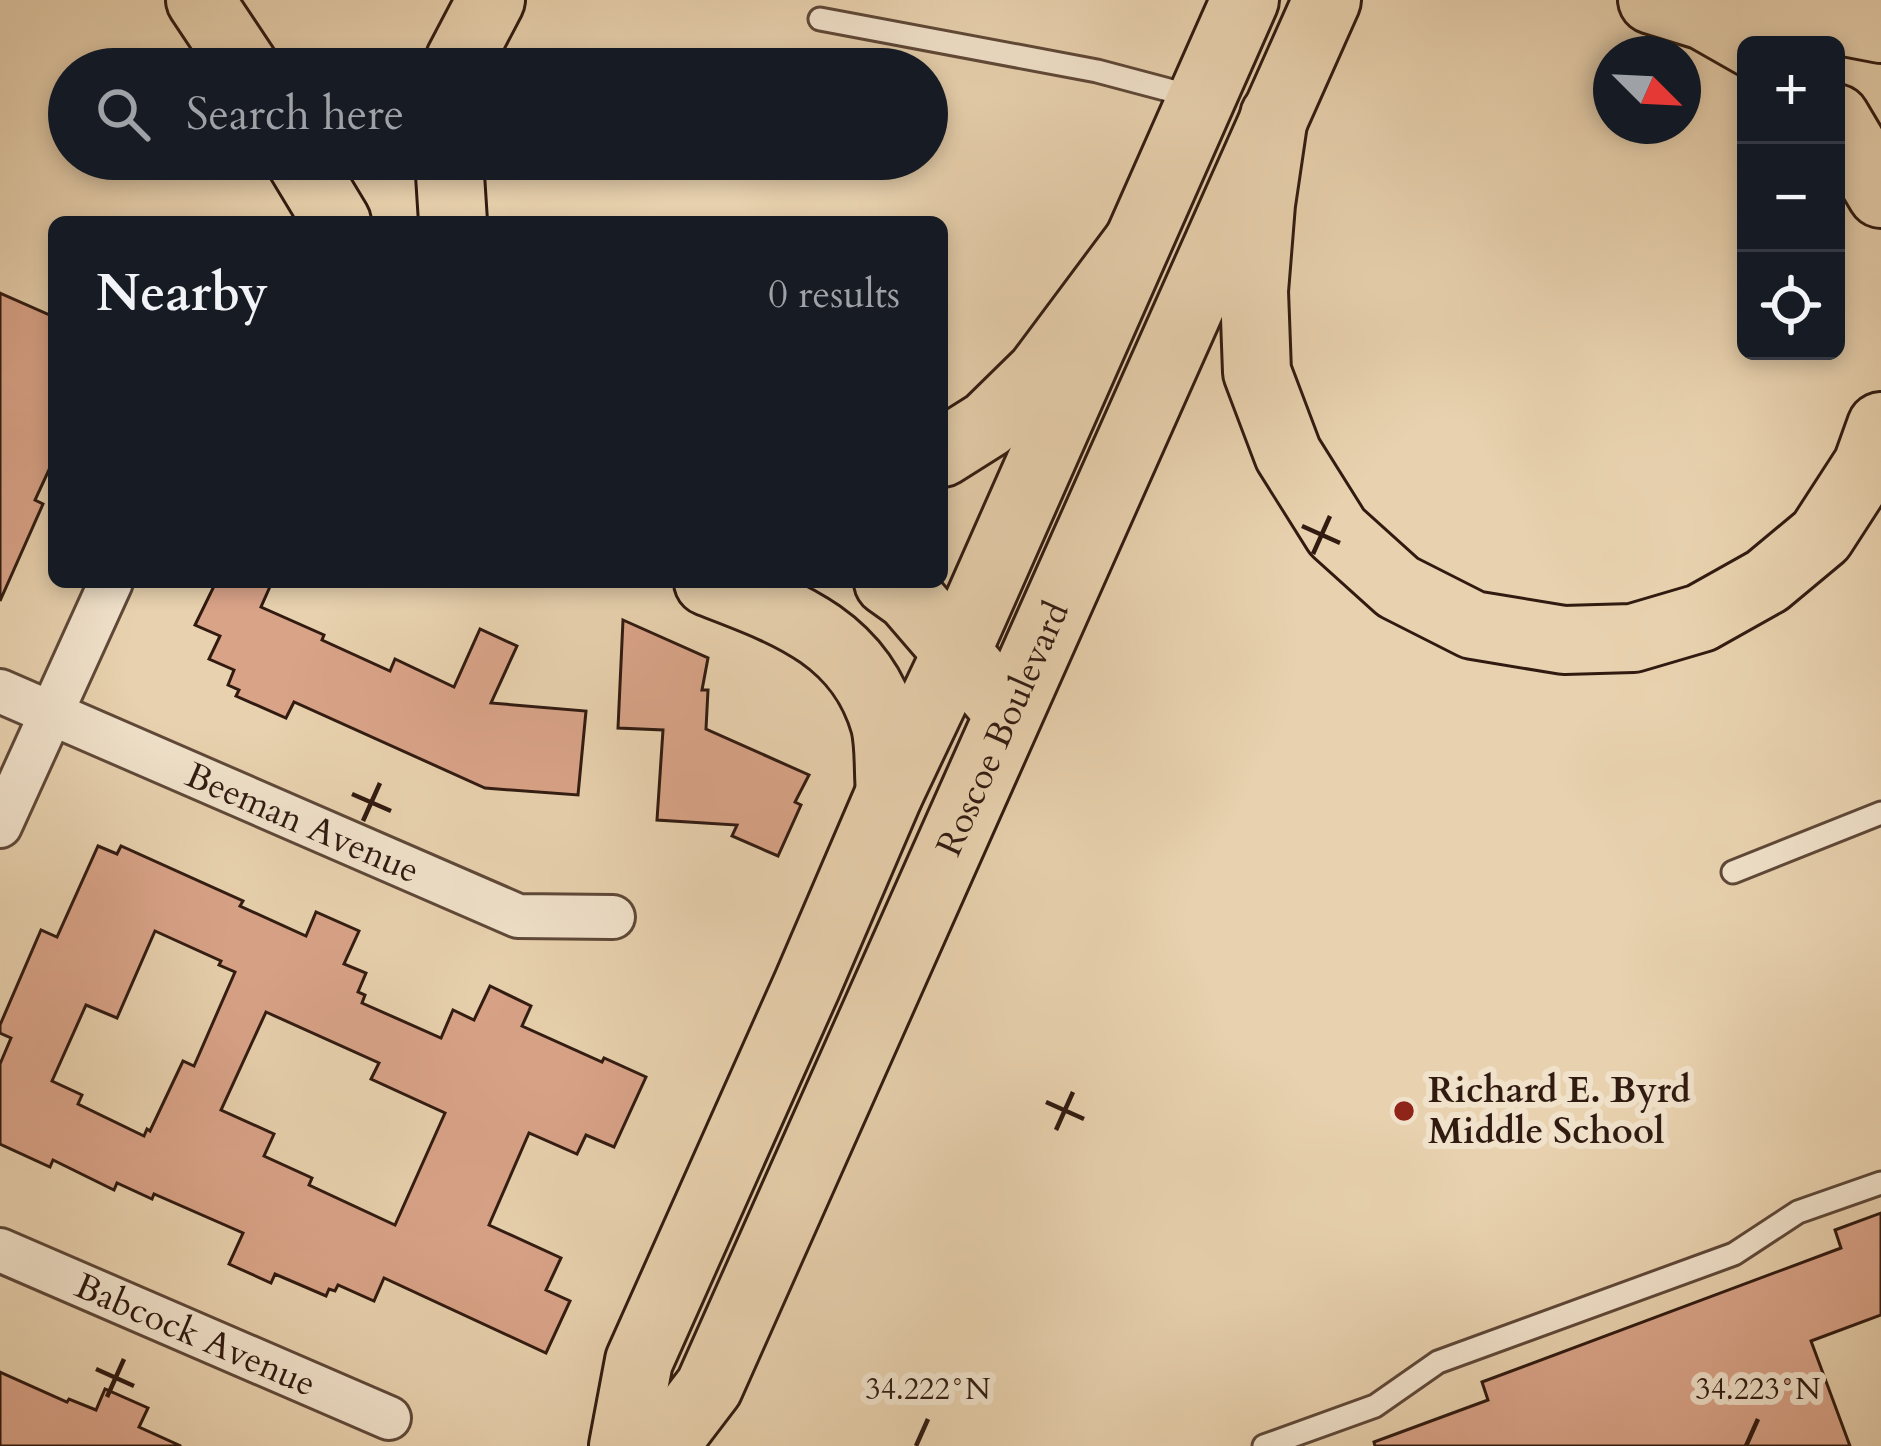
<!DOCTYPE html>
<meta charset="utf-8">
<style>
:root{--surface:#171b24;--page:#20242c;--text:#f1f3f6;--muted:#9ea1a6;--line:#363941}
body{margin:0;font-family:Cardo,serif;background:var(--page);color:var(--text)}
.controls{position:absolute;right:36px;top:36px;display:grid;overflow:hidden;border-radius:18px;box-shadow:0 6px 18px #0003}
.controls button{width:108px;height:108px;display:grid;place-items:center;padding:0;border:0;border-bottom:3px solid var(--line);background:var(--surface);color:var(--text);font:60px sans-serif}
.compass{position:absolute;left:1593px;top:36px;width:108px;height:108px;border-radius:50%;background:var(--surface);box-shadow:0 6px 18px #0003;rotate:114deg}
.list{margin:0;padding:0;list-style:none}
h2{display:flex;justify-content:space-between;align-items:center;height:156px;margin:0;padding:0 48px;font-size:51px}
h2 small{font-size:39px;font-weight:400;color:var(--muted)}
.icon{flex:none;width:66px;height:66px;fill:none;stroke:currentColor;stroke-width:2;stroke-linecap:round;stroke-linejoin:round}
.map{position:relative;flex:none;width:1881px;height:1446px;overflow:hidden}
.search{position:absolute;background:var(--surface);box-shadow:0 6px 18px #0003;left:48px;top:48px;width:900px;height:132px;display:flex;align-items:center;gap:30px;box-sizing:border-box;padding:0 42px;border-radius:66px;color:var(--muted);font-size:45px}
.panel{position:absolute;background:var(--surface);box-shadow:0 6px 18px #0003;left:48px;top:216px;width:900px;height:372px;border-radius:18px}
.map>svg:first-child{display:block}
.building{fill:#d9a388;stroke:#311b11;stroke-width:3;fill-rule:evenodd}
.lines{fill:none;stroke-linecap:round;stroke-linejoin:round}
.lane-casing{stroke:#5f4838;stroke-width:27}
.street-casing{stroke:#5f4838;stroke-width:48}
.primary-casing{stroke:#311b11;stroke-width:72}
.highway-casing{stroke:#311b11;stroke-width:72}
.lane{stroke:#f0e1ca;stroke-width:21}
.street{stroke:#f0e1ca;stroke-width:42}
.primary{stroke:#e8d1ae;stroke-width:66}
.highway{stroke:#e8d1ae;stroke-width:66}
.ticks{fill:none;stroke:#311b11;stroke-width:4.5}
.poi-dot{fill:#8f2418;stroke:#f0e1ca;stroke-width:4.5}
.labels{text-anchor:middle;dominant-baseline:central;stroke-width:12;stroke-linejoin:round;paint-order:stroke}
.street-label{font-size:36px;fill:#311b11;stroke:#f0e1ca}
.poi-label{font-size:36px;font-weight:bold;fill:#311b11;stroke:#f0e1ca;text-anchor:start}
.ticks-label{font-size:30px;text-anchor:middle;fill:#311b11;stroke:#f0e1ca;stroke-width:12;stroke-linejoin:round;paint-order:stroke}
</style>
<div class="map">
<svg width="1881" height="1446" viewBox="0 0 1881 1446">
<rect width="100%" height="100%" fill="#e8d1ae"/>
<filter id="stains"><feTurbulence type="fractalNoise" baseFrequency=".00167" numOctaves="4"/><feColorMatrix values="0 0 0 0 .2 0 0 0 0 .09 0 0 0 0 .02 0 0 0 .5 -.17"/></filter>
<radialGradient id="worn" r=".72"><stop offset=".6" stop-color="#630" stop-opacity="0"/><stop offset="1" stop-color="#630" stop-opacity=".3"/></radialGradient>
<g class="building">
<polygon points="0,293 54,317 54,459 35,500 43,504 0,601"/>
<polygon points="216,582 272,582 261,607 324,635 322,640 390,671 395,659 454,687 480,629 517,646 491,703 586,711 578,795 485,788 294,702 286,718 236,696 239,690 228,685 234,670 209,659 220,636 195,625"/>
<polygon points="623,620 708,658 702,690 708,690 706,729 809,775 795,802 801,805 778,856 732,836 737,825 657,820 663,730 618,728"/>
<path d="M98,846L117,854L121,846L243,901L240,906L306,936L316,912L359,931L344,964L366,973L358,992L365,995L362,1003L441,1038L453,1010L474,1020L490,986L531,1006L522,1026L602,1062L604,1058L646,1077L614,1147L586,1135L577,1154L529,1133L489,1225L561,1258L546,1290L570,1301L546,1353L384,1278L374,1301L338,1285L335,1291L329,1289L326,1296L275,1274L271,1283L229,1264L243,1233L154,1194L152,1199L117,1183L114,1190L53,1160L50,1167L0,1144V1064L11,1038L0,1033V1025L41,930L57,937ZM155,931L221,961L219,965L235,972L194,1066L183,1061L150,1131L147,1129L144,1136L78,1104L82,1095L52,1081L86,1005L117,1018ZM266,1012L379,1063L371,1079L445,1113L395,1225L309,1185L312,1178L264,1156L274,1134L221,1110Z"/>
<polygon points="1881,1213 1881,1315 1811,1341 1850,1446 1375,1446 1374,1442 1488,1400 1482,1382 1841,1248 1835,1230"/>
<polygon points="0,1372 67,1402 69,1399 96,1410 105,1389 148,1408 139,1427 181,1446 0,1446"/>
</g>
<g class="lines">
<defs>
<g id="lane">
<polyline points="820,19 1097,71 1195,97"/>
<polyline points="1733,872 1881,813"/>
<polyline points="1264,1446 1375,1406 1438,1362 1734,1254 1798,1212 1881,1183"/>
</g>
<g id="street">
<path id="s1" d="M0,691L518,916L613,917"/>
<polyline points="0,826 111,582"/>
<path id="s2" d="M0,1250L389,1418"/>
</g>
<g id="primary">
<polyline points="623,1446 639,1361 807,985 890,792 957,651 1245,0"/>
<path id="s3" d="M664,1446L709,1387L1327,0"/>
</g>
<g id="highway">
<polyline points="200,0 246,69"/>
<polyline points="1652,0 1704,16 1755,45"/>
<polyline points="1730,0 1881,29"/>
<polyline points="458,69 459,61 491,0"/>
<polyline points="1274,116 1261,204 1254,291 1257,372 1288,454 1337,532 1398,587 1473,625 1564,640 1633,638 1701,618 1767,581 1821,536 1867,465 1881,426"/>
<polyline points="1836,118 1881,194"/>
<polyline points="299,159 337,222"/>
<polyline points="449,159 453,222"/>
<polyline points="942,453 988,424 1040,373 1137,243"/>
<path d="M708,582C786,612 860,637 885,725C890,746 888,771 890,792"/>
<polyline points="888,582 909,597 1008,712"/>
</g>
</defs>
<use href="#lane" class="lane-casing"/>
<use href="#street" class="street-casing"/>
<use href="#primary" class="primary-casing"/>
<use href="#highway" class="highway-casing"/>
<use href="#lane" class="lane"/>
<use href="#street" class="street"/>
<use href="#primary" class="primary"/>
<use href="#highway" class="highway"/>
</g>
<path class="ticks" d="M1302,526L1340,543M1313,554L1330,516M352,794L391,811M363,821L380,783M1046,1102L1084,1119M1056,1130L1073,1092M96,1369L134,1386M107,1397L124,1359M916,1446L928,1419M1746,1446L1758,1419"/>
<circle class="poi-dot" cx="1404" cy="1111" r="12"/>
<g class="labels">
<g class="street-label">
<text stroke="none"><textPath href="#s3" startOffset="795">Roscoe Boulevard</textPath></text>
<text stroke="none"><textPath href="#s1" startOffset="330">Beeman Avenue</textPath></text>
<text stroke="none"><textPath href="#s2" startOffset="213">Babcock Avenue</textPath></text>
</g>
<g class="poi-label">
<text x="1428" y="1090">Richard E. Byrd<tspan x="1428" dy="41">Middle School</tspan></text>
</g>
</g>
<g class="ticks-label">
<text x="928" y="1399">34.222°N</text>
<text x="1758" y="1399">34.223°N</text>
</g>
<rect width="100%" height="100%" filter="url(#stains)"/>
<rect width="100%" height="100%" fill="url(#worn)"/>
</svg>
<div class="controls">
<button>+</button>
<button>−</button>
<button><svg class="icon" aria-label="locate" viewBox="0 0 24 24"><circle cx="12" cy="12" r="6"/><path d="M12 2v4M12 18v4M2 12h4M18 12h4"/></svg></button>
</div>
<svg class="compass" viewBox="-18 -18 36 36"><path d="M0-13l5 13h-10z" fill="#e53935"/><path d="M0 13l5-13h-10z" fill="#9ea1a6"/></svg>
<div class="search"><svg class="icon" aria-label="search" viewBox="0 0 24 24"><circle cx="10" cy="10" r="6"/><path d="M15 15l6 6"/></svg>Search here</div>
<section class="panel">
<h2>Nearby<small>0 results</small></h2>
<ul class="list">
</ul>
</section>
</div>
